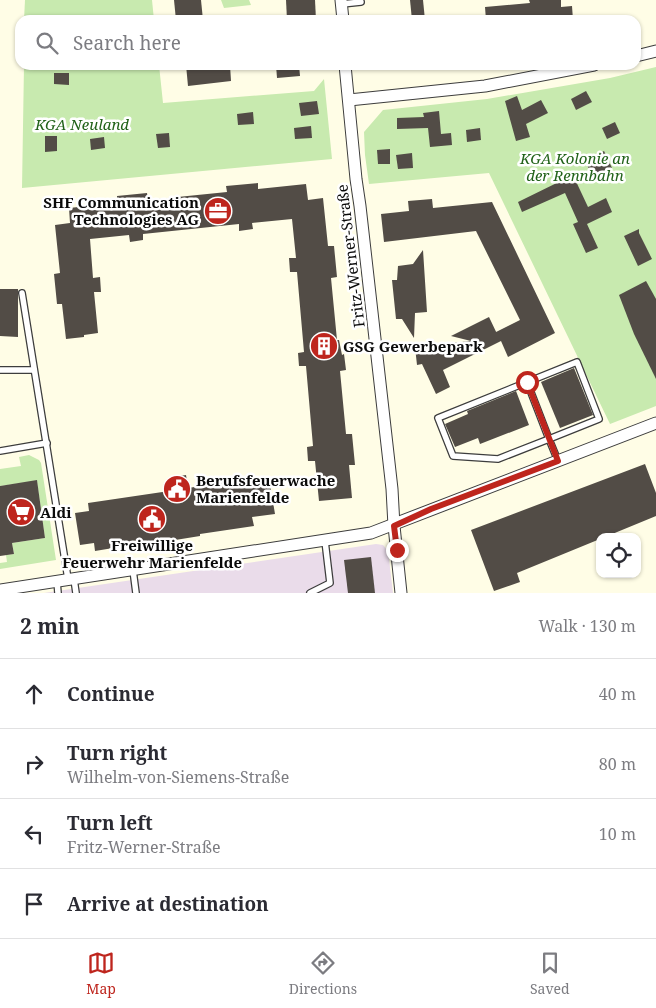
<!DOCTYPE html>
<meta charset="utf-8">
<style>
:root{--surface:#fff;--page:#f2f2f3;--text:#2b2b33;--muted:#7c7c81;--line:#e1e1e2;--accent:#be251d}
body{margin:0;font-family:"Noto Serif",serif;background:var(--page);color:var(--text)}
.controls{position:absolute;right:15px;bottom:15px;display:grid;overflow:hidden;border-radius:10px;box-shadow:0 1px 4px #0004}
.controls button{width:45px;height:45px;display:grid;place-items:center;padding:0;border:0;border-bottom:1px solid var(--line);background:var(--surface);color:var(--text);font:25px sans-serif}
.stop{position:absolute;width:15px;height:15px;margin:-11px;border:4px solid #be251d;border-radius:50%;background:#fff}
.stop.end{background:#be251d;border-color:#fff;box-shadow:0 1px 5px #0008}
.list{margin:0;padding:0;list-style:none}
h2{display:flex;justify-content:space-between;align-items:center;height:65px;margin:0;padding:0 20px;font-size:21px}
h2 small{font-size:16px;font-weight:400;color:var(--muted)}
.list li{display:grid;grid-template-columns:32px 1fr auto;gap:15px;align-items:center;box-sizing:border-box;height:70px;padding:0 20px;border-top:1px solid var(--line)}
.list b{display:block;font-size:19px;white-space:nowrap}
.list p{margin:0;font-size:16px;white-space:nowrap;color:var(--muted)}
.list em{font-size:16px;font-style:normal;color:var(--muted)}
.icon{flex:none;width:28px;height:28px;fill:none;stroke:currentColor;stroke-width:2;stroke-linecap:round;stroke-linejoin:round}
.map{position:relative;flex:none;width:656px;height:593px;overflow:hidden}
.search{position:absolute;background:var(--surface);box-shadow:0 1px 4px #0004;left:15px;right:15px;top:15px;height:55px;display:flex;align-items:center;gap:12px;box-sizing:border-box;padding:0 18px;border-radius:15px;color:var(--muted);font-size:19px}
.sheet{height:345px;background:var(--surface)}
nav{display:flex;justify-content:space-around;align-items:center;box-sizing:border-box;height:70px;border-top:1px solid var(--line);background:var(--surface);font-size:14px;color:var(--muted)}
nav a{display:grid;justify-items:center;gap:2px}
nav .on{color:var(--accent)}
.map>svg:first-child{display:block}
.industrial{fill:#eadcea}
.green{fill:#c8eaaf}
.building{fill:#524c46}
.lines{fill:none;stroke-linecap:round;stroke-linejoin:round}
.service-casing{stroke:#3d3d3d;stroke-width:8}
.minor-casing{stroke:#3d3d3d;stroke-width:13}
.service{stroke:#fff;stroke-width:5.5}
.minor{stroke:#fff;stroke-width:11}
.route{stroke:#be251d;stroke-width:6}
.labels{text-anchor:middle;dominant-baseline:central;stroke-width:5;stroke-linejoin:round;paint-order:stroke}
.park-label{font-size:15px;font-style:italic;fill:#216219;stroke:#fff}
.poi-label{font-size:15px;font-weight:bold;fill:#0a0a0a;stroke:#fff;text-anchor:start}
.street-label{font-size:15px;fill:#0a0a0a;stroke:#fff}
</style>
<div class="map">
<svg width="656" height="593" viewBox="0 0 656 593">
<rect width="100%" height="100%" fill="#fffde6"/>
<polygon class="industrial" points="376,544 383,545 388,551 393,593 44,593"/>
<g class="green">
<polygon points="25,0 152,0 154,20 24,20"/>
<polygon points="221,0 249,0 251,5 224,8"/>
<polygon points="24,65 159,65 163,103 314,91 324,79 332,159 22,188"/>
<polygon points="656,67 656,406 610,424 489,173 369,184 365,155 364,132 383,110 487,99 610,78"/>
<polygon points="29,455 39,460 41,463 56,560 0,569 0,563 7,562 6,555 14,554 12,543 45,538 37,481 0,486 0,469 21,466 19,457"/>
</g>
<g class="building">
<polygon points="174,0 201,0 203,20 176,20"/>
<polygon points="286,0 315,0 316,20 287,20"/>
<polygon points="410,0 423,0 425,20 412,20"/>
<polygon points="529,0 561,0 561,7 572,6 573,20 486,20 485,7 530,3"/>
<polygon points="186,65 230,65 231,81 188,86"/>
<polygon points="276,65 299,65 300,76 277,78"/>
<polygon points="54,73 69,73 69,85 54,84"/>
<polygon points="586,91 592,102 576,110 571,99"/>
<polygon points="517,96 522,110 541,100 548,113 526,124 530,137 516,141 505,101"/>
<polygon points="317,101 319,114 301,116 299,103"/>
<polygon points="439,111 441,134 451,133 452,145 430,147 428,128 397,129 397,118 424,117 423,113"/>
<polygon points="253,112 254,124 238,125 237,114"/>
<polygon points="615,122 620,133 607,139 602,128"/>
<polygon points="311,126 312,138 295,139 294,128"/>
<polygon points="480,128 481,140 467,142 466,130"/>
<polygon points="169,133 170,147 158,148 156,134"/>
<polygon points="45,136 57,136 57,151 45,152"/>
<polygon points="104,137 105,148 91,150 90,139"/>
<polygon points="390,149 390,164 378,164 377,150"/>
<polygon points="604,151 612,168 593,177 585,161"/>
<polygon points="412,153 413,168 398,169 396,155"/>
<polygon points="573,175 588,207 606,198 612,212 587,224 598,248 586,253 573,224 578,222 565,193 522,212 518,202"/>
<polygon points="258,183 258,189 306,184 308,200 323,198 328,246 334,246 337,277 331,278 337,340 339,340 342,355 344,354 346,370 340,371 346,434 352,434 355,465 349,465 352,498 319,501 315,461 308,461 307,447 313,446 306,366 299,366 298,353 304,352 297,272 290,272 289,258 296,258 292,219 252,223 253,229 239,231 239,224 143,234 143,240 130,242 129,235 90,239 93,278 100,277 101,292 94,292 98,333 84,335 84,337 66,339 62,304 57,304 54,274 60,273 55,225 70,223 69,208 117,203 117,196 147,193 148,200 227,192 226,186"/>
<polygon points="432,199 433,208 492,202 555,333 508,357 501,341 443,370 450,387 436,394 422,364 417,365 415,347 471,341 451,336 489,317 499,338 496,332 520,320 476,231 384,242 381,214 409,211 408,201"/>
<polygon points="639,229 639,233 652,259 638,266 624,236"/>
<polygon points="423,250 427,312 415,313 414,338 402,319 396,319 392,280 397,280 398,266 413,264"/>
<polygon points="646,281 656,299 656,379 634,334 619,295"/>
<polygon points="0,289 18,289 18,337 0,336"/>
<polygon points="574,368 593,415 560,428 541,382"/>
<polygon points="516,391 529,425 480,444 478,438 455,447 445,424 468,414 467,411"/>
<polygon points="645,464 656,493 656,516 605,537 600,537 600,539 517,573 520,582 494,591 471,530"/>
<polygon points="186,475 188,488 246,479 247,487 270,484 275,514 252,517 254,526 200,534 200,536 169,541 168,539 95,551 94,543 80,545 75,513 89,511 88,503 176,490 174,477"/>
<polygon points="37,480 45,538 12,543 14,554 0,556 0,486"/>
<polygon points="371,557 375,593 348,593 344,560"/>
</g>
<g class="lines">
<defs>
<g id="service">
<polyline points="342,4 361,2"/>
<polyline points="22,293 68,579"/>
<polyline points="0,370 34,370"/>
<polyline points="527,382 549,439 599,419 577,362 438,418 453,456 498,459 549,439 558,461"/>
<polyline points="0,451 47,443"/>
<polyline points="133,570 136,593"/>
<polyline points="74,579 76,593"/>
<polyline points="57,581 58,593"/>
<polyline points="310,593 330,583 325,541"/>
</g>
<g id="minor">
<polyline points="341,0 343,20"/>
<polyline points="636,56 656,51"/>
<polyline points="345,65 356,179 360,206 392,489 394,526 401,593"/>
<polyline points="349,100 485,86 594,65"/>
<polyline points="0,590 371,533 656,423"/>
</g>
</defs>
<use href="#service" class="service-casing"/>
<use href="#minor" class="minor-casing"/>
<use href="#service" class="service"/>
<use href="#minor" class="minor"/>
</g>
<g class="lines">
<polyline class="route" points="397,550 394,526 431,509 558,461 527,382"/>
</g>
<defs>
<symbol id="office-disc" viewBox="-11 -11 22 22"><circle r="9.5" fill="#be251d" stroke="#fff"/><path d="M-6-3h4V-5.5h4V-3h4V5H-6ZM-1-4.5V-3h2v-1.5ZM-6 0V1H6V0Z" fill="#fff"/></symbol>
<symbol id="building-disc" viewBox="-11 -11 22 22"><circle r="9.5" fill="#be251d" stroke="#fff"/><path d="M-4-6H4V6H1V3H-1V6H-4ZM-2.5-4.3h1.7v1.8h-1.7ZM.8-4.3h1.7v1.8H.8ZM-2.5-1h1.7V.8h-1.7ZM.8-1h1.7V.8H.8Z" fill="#fff"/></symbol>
<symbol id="civic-disc" viewBox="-11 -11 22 22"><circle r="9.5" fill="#be251d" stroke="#fff"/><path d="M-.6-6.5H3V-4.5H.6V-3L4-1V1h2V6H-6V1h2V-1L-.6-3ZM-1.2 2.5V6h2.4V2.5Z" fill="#fff"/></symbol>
<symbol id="supermarket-disc" viewBox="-11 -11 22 22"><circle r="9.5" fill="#be251d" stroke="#fff"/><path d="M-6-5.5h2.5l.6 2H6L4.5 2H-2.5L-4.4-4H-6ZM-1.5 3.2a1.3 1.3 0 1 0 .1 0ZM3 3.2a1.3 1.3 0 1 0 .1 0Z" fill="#fff"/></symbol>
</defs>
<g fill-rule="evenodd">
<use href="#office-disc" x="202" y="195" width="32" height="32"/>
<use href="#building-disc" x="308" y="330" width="32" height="32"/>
<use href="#civic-disc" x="161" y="473" width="32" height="32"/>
<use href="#supermarket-disc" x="5" y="496" width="32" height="32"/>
<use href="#civic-disc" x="136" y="503" width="32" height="32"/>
</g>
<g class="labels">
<g class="park-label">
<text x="82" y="124">KGA Neuland</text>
<text x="575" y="158">KGA Kolonie an<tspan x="575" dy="17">der Rennbahn</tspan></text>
</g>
<g class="poi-label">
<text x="199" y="202" text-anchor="end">SHF Communication<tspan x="199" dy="17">Technologies AG</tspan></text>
<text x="343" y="346">GSG Gewerbepark</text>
<text x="196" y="480">Berufsfeuerwache<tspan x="196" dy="17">Marienfelde</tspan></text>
<text x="40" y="512">Aldi</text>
<text x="152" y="545" text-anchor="middle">Freiwillige<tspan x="152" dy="17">Feuerwehr Marienfelde</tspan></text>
</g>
<g class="street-label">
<text transform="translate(350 256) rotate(-97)">Fritz-Werner-Straße</text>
</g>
</g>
</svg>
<div class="controls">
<button><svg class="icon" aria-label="locate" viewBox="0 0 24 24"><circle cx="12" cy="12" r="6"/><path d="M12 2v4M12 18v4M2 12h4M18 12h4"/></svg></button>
</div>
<div class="stop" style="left:527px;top:382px"></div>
<div class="stop end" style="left:397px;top:550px"></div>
<div class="search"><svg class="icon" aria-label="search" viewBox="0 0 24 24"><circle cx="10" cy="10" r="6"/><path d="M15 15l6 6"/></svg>Search here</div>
</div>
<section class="sheet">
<h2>2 min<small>Walk · 130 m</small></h2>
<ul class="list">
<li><svg class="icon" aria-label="ahead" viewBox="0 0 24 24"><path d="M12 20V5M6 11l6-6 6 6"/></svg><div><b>Continue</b></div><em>40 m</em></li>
<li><svg class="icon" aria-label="right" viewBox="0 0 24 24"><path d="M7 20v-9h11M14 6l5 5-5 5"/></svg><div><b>Turn right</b><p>Wilhelm-von-Siemens-Straße</p></div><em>80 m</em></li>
<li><svg class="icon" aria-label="left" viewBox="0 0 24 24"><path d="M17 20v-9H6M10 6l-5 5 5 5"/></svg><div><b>Turn left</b><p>Fritz-Werner-Straße</p></div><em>10 m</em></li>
<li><svg class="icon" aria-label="arrive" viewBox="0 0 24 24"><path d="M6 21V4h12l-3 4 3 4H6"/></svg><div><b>Arrive at destination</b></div></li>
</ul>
</section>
<nav>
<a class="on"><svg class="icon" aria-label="map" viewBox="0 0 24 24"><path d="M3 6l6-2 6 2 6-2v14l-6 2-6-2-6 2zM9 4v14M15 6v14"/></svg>Map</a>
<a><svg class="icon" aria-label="directions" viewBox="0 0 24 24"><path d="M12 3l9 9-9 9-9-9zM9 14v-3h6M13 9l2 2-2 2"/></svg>Directions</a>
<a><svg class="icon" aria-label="saved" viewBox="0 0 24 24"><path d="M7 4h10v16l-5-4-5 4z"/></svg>Saved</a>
</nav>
